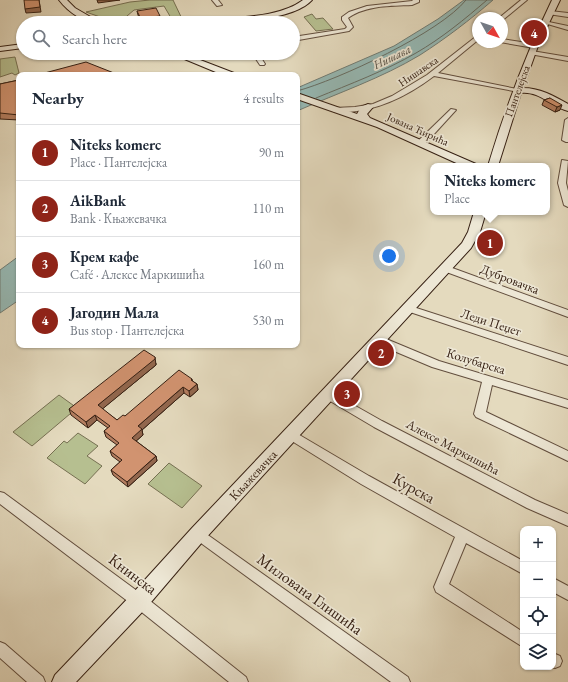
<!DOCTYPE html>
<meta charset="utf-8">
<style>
:root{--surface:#fff;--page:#f6f6f7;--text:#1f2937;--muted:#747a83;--line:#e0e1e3;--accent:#8f2418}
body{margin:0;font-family:"EB Garamond",serif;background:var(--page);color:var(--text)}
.controls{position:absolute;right:12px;bottom:12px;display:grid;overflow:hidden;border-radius:8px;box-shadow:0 1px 3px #0004}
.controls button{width:36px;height:36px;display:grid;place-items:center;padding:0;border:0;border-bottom:1px solid var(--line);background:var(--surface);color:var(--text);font:20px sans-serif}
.compass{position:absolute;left:472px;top:12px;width:36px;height:36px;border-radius:50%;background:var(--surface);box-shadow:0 1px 3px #0004;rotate:130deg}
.you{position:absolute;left:389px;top:256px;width:14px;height:14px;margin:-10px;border:3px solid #fff;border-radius:50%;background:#1a73e8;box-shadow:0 0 0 6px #1a73e833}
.badge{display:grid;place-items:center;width:26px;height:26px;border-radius:50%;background:var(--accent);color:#fff;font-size:13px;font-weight:700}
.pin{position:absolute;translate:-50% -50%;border:2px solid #fff;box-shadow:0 1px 4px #0006}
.popup{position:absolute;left:430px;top:163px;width:120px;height:52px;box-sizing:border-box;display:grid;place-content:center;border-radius:8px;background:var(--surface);filter:drop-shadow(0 1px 3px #0005);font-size:13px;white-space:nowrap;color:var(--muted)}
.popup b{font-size:15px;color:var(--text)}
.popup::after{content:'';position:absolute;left:50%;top:100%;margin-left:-8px;border:8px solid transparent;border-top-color:var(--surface)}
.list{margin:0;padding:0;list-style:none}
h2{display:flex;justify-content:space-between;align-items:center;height:52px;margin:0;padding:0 16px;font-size:17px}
h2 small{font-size:13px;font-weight:400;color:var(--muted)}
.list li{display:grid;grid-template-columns:26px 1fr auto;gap:12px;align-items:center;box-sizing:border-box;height:56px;padding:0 16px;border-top:1px solid var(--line)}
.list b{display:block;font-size:15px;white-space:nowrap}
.list p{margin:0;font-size:13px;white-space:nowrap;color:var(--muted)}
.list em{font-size:13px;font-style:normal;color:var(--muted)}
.icon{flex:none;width:22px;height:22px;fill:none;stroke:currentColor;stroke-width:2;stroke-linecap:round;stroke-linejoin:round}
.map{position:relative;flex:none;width:568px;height:682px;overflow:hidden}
.search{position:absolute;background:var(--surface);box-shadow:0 1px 3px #0004;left:16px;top:16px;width:284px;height:44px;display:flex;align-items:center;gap:10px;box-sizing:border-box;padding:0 14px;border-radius:22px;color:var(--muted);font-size:15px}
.panel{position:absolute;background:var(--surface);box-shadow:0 1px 3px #0004;left:16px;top:72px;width:284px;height:276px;border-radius:8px}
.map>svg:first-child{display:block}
.green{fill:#b6bf90;stroke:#767052}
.water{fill:#96bab6;stroke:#707c75}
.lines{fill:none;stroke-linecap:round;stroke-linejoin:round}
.shore{stroke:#666d64;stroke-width:1}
.street-casing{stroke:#624e3e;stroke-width:2}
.secondary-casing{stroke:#362013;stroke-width:2}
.street{fill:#ede7d5;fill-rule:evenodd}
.secondary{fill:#ede7d5;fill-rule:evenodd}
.wall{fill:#b47e60;stroke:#362013}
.shaded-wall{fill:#92674e;stroke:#362013}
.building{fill:#d19370;stroke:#362013}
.labels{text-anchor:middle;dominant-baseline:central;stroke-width:3.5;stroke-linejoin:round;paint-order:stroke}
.far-street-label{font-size:11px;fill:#362013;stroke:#ede7d5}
.far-water-label{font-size:12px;font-style:italic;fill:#534e44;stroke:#ede7d5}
.street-label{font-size:13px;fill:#362013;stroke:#ede7d5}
.near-street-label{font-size:16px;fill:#362013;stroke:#ede7d5}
</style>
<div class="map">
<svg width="568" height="682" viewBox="0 0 568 682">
<rect width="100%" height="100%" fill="#e4dabe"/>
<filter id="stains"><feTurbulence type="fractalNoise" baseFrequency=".005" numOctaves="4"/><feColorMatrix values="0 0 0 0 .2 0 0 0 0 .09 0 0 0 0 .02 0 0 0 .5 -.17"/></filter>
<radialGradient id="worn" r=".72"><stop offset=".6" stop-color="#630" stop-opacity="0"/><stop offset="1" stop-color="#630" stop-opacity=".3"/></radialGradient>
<g class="green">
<polygon points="150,0 173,0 184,23 174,23 164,6 134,10 120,22 117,23 86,12 130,2"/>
<polygon points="312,14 316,19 323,18 333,29 316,31 304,17"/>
<polygon points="15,57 19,73 15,75 12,73 0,77 0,59"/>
<polygon points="59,395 77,408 32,446 13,432"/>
<polygon points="78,433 98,446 87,456 102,466 85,484 47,458 64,441 67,443"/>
<polygon points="169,463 202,486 182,508 148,484"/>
</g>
<g class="water">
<path d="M464,0H493C470,20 445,39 420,55C382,78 338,93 297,111V88L394,46L438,19Z"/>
<polygon points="19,256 19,300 0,313 0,270"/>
</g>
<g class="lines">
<g class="shore">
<path d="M297,91C338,80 441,32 466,0"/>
<path d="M316,98C350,84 385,71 416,53C442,38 465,19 487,0"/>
</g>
<defs>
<g id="street">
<polygon points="212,0 218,0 222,5 217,6"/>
<path d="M413,0H419V2L412,5C391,6 366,5 348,18L353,27L349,31L293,41V37L345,29L347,27L342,20V17L349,12L367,6L412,1Z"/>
<polygon points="521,0 527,0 504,19 499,18"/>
<polygon points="550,11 568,13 568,17 548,14 548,12"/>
<polygon points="544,21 568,26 568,30 544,23"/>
<path d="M478,35V40L438,73L517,89L520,91L519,92L434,76C409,95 378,111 345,112C340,112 335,113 331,110L334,108L355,107L373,104L392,96L427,75Z"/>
<polygon points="502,39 534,44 537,46 534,48 500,42 502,42"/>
<polygon points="532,51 568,57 568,61 530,54 529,53"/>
<polygon points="186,53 196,53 186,55"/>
<polygon points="252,53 258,53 265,64 264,65 260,65"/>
<polygon points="451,109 456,110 424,145 418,145 418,141"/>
<polygon points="568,118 568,142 566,142 562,140 565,120"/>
<polygon points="562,160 568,161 566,183 568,191 568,207 564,205 558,183"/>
<polygon points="444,265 568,310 568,317 441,270 440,268"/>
<polygon points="407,305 568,357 568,365 404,310 402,308"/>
<polygon points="379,336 439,361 568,400 568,408 492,385 486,412 568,451 568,461 476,417 474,414 482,382 432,367 375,343 374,340 375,337"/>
<polygon points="329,391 382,421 535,500 568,514 568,526 527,508 374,427 325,398 324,395 325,392"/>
<polygon points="291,430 369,476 523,561 523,574 466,543 449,584 523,632 523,647 436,592 434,587 455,537 361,484 287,438 285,435 287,432"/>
<polygon points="0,492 4,493 144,596 246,677 248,682 229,682 134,606 0,504"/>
<polygon points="198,528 408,677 410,682 391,682 194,538 192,534 194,530"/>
<polygon points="553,578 568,586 568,600 553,592"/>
<polygon points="0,642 5,644 43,677 45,682 27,682 0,658"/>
<polygon points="553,653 560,656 562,661 560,666 555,668 552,667"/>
</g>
<g id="secondary">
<path d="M59,0H67L75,8L101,23C84,23 69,13 59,0Z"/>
<path d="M303,0H312C293,21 230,23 202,23L206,21C235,17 280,18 303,0Z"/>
<path d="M552,0H560L538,46L523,88C540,88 554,96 568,104V111C551,107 540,91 521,93L498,166H488C505,109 526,54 552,0Z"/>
<polygon points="23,44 23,48 0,51 0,47"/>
<polygon points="170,53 182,53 234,73 235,75 223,75"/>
<polygon points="297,93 357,114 361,107 368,104 371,105 373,107 367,114 370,118 476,164 477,166 463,166 377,127 297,99"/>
<polygon points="474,212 486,212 480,232 471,248 204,540 146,608 76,682 52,682 55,675 132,594 192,528 462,243 468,232"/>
</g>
</defs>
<use href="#street" class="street-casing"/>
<use href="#secondary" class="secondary-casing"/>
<use href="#street" class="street"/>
<use href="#secondary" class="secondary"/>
</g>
<g class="wall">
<polygon points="137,11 161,21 153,22 153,23 145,23 144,21 141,22 138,15"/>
<polygon points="19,80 19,120 0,119 0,84"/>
<polygon points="550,98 560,110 555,112 542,105 544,100"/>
<polygon points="500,235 498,241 492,249 481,245 483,240"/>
<polygon points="156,363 156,365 102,409 117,420 125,416 192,379 193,382 197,384 198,390 190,397 184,393 142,430 143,435 136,441 156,456 157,461 128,487 113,475 111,470 120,462 112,456 110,451 117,445 106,437 104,431 108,428 97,420 88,428 71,415 69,409"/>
</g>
<g class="shaded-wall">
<polygon points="39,0 41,12 26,13 25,9"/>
<polygon points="97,0 120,0 98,3"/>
<polygon points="160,16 161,21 153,22 153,23 146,23 145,19 152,17"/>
<polygon points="140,17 144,17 144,21 141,22"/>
<polygon points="562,105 560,110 555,112 557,107"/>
<polygon points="500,235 498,241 492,249 494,244"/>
<polygon points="155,357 156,365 100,411 98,405"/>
<polygon points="197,384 198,390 190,397 189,391"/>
<polygon points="183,387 184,393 142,430 143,435 134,443 132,438 138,426"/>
<polygon points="95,415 97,420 88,428 86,422"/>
<polygon points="156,456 157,461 128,487 127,482"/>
</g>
<g class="building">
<polygon points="24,0 39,0 40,7 25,9"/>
<polygon points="156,8 160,16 152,17 152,18 145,19 144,17 140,17 137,11"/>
<polygon points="86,62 119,75 37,75"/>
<polygon points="19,80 19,115 0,113 0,84"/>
<polygon points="550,98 562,105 557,107 544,100"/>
<polygon points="490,231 500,235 494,244 483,240"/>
<polygon points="144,350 155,357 155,359 98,405 117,420 123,415 125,416 179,370 192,379 191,380 197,384 189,391 183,387 138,426 142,429 132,438 156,456 127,482 111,470 122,460 110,451 119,443 104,431 110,426 95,415 86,422 69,409"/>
</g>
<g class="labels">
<g class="far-street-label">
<text transform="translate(418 71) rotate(-34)">Нишавска</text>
<text transform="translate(517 91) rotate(-70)">Пантелејска</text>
<text transform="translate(418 129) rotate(24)">Јована Ћирића</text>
</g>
<g class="far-water-label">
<text transform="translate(392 57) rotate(-26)">Нишава</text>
</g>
<g class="street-label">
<text transform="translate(510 279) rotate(21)">Дубровачка</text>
<text transform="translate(491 322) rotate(18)">Леди Пеџет</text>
<text transform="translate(476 361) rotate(17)">Колубарска</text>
<text transform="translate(453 447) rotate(28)">Алексе Маркишића</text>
<text transform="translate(253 475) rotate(-47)">Књажевачка</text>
</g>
<g class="near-street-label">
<text transform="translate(414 488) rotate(29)">Курска</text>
<text transform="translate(133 574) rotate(37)">Книнска</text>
<text transform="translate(310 594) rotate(36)">Милована Глишића</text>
</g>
</g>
<rect width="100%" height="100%" filter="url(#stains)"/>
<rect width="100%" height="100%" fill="url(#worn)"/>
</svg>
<div class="controls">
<button>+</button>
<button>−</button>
<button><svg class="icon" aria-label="locate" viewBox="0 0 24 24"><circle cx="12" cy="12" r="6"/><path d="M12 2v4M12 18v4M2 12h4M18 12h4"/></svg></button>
<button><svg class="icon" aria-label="layers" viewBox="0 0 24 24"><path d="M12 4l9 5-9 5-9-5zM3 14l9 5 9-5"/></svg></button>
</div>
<svg class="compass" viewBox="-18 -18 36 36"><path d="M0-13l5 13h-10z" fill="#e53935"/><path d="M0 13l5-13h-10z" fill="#747a83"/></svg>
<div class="you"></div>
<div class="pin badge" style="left:490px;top:243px">1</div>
<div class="popup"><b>Niteks komerc</b>Place</div>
<div class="pin badge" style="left:381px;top:353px">2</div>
<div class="pin badge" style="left:347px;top:394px">3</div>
<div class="pin badge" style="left:534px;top:33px">4</div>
<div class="search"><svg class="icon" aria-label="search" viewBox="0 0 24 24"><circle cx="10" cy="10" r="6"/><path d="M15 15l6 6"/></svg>Search here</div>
<section class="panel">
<h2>Nearby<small>4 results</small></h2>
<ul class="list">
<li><span class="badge">1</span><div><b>Niteks komerc</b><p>Place · Пантелејска</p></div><em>90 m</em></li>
<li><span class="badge">2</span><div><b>AikBank</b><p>Bank · Књажевачка</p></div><em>110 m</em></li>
<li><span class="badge">3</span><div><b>Крем кафе</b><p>Café · Алексе Маркишића</p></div><em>160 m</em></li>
<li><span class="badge">4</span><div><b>Јагодин Мала</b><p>Bus stop · Пантелејска</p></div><em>530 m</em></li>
</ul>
</section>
</div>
